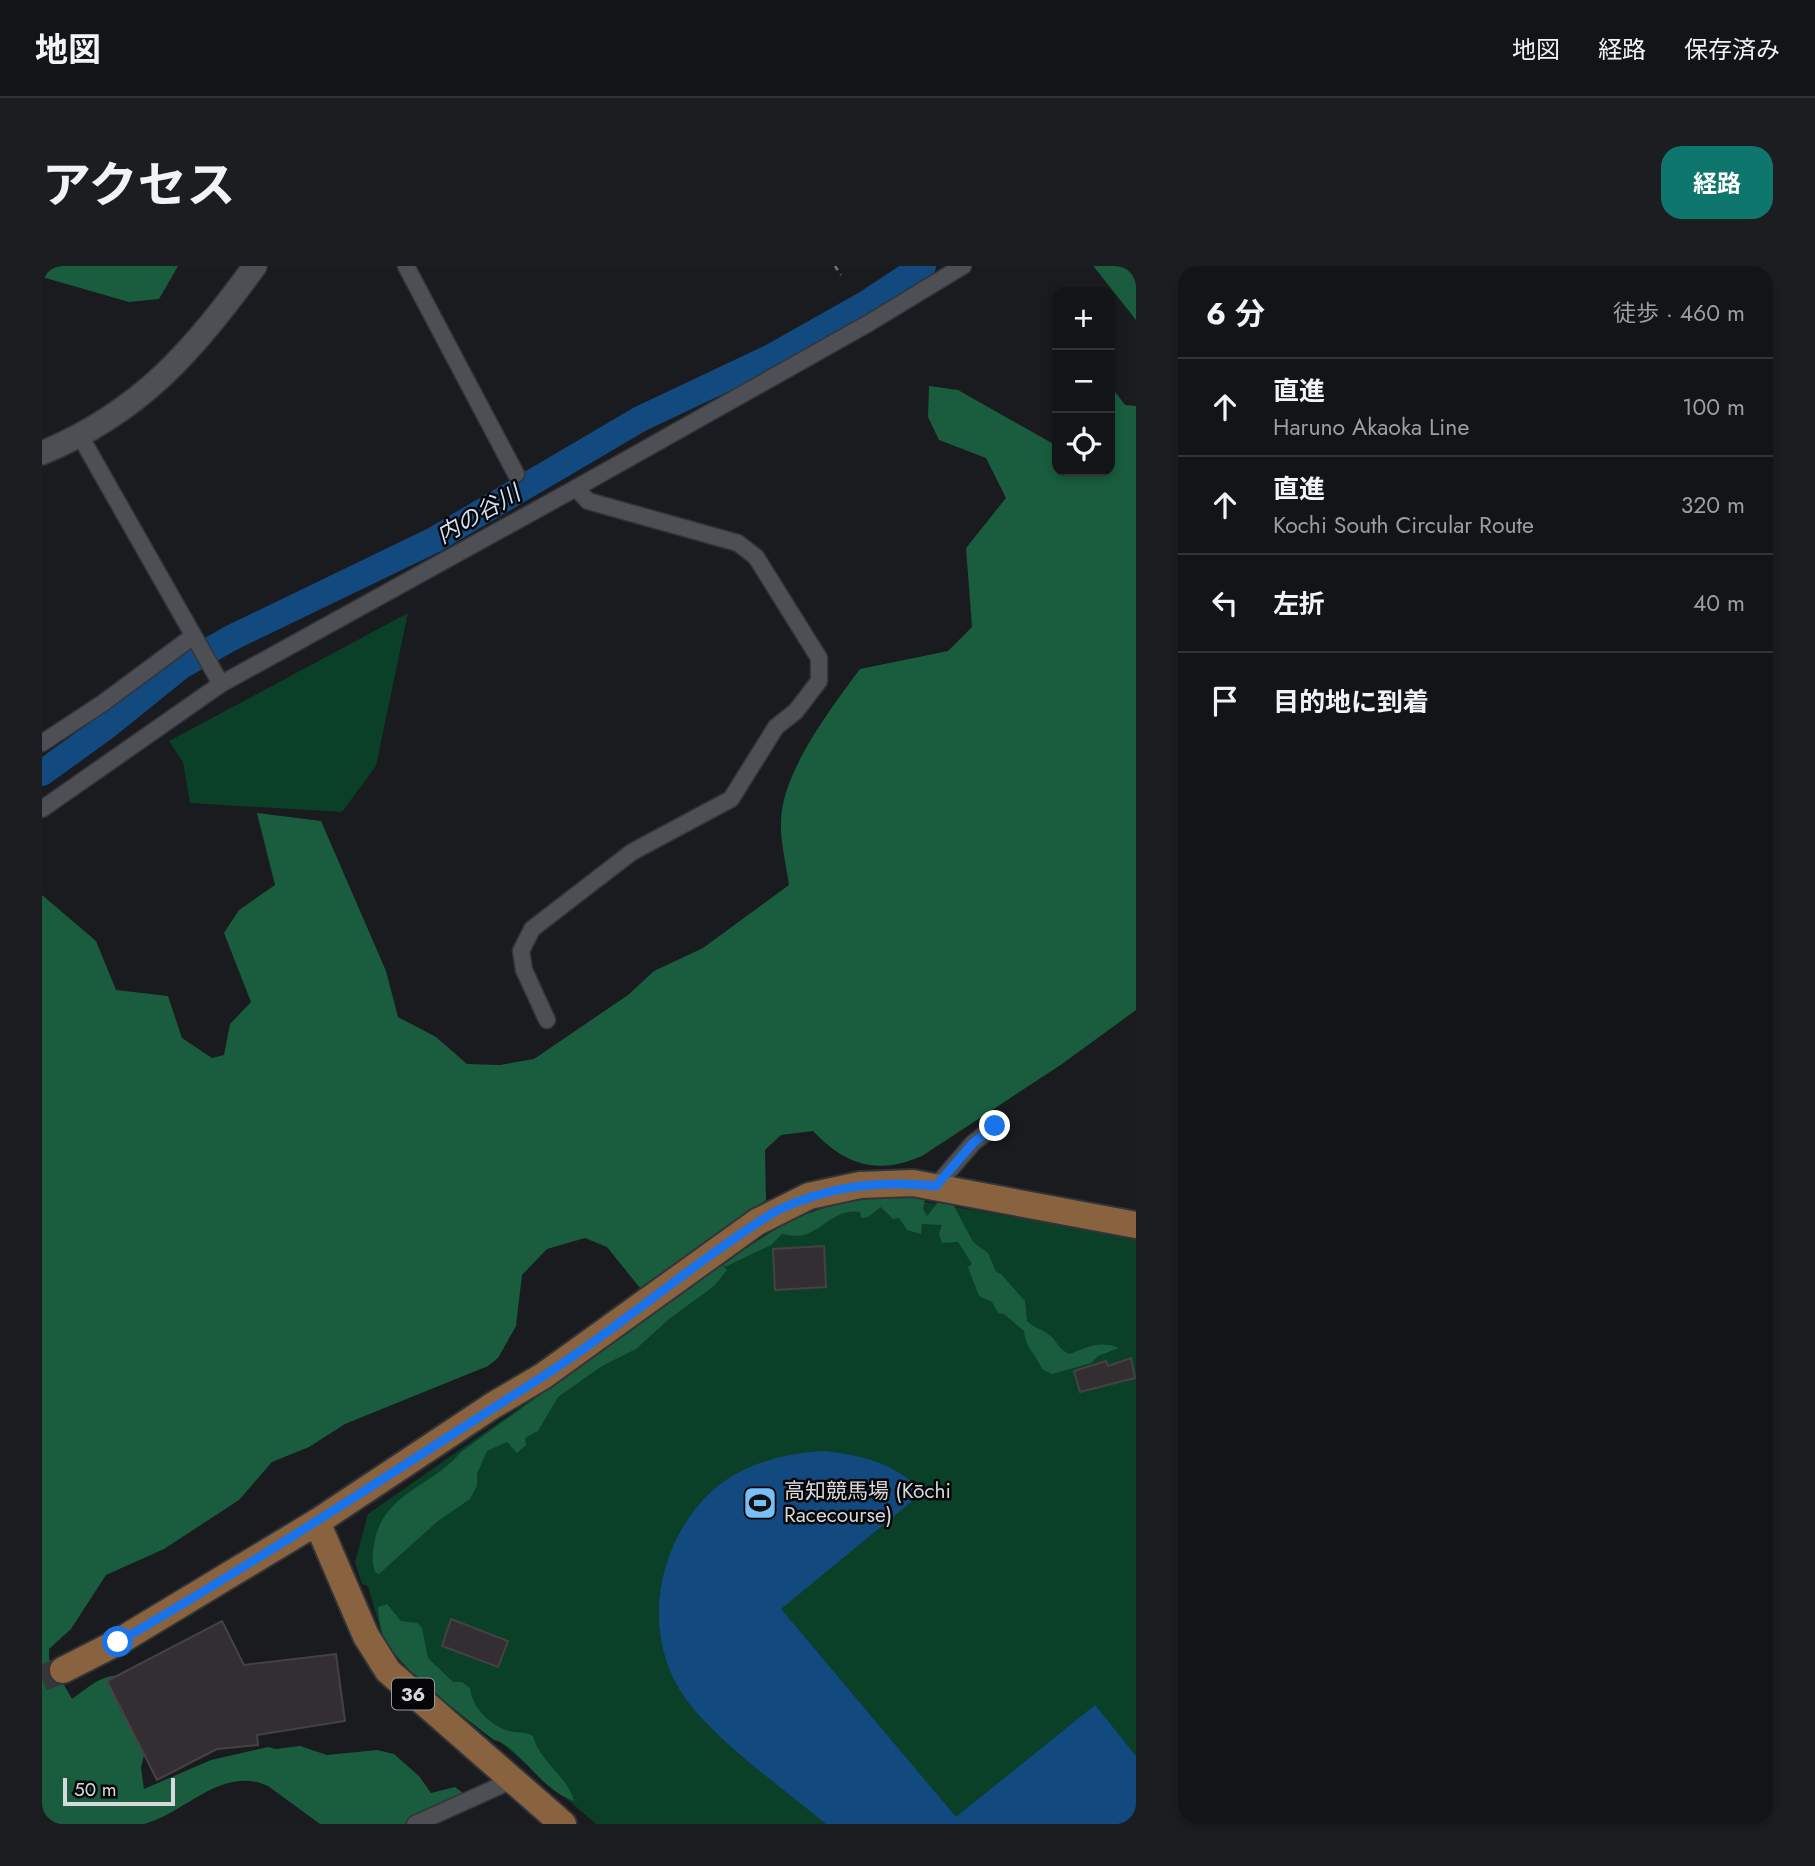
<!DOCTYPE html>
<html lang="ja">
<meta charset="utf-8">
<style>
:root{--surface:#131417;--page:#1c1d20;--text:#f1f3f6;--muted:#9d9ea1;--line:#323336;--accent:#0f766e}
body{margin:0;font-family:Jost,"Noto Sans JP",sans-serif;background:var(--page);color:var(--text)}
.controls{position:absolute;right:21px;top:21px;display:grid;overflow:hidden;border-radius:14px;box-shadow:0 4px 10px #0003}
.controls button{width:63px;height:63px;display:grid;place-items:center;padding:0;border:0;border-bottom:2px solid var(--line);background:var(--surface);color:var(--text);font:35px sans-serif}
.scale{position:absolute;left:21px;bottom:18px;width:112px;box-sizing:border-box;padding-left:7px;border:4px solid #d7d8db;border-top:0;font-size:19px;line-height:24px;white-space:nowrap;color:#d7d8db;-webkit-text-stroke:5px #060608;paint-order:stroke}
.stop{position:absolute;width:21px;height:21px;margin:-16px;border:5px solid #1a73e8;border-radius:50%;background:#fff}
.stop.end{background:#1a73e8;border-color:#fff;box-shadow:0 2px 7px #0008}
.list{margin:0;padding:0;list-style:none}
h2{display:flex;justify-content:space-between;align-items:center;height:91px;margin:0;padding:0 28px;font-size:30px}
h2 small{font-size:23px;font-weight:400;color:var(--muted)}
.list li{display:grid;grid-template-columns:46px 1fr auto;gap:21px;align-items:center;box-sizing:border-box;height:98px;padding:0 28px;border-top:2px solid var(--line)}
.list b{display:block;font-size:26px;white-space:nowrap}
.list p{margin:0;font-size:23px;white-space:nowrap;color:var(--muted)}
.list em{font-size:23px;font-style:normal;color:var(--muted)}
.icon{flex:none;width:38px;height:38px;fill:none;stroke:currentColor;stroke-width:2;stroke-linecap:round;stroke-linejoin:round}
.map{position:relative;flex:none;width:1094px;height:1558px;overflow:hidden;border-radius:21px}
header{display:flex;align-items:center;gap:42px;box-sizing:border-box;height:98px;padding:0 35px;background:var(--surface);border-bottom:2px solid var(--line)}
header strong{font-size:33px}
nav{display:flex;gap:38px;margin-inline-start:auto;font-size:24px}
.intro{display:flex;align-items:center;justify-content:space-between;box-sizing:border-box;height:168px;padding:0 42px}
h1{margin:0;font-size:49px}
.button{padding:18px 32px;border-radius:21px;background:var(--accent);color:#fff;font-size:24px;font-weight:700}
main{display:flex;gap:42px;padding:0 42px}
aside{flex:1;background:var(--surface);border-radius:21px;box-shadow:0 4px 10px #0003}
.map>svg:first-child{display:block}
.green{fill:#0a3f28}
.forest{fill:#195d3e}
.water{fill:#124a80}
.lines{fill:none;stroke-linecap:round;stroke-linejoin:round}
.river{stroke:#124a80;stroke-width:26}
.building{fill:#322e32;stroke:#464145;stroke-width:2}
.primary-tunnel{stroke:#36373b;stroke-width:26;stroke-dasharray:26 13;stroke-linecap:butt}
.street-casing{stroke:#333437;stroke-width:19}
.secondary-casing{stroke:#333437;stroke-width:26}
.primary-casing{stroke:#333437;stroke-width:30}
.path{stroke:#737578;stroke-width:2.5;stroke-dasharray:5 5;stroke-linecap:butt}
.street{stroke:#4d4f54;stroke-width:16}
.secondary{stroke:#4d4f54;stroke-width:23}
.primary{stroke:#896340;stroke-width:26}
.route{stroke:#1a73e8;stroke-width:9}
.labels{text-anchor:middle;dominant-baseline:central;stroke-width:5;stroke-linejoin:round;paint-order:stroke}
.shield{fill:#060608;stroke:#98999c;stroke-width:2}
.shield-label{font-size:19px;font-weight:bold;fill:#d7d8db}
.poi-label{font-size:21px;fill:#d7d8db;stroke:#060608;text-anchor:start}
.water-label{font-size:23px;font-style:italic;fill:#d1dff0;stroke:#060608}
</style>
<header>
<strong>地図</strong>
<nav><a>地図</a><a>経路</a><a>保存済み</a></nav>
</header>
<div class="intro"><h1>アクセス</h1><a class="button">経路</a></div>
<main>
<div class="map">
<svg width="1094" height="1558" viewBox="0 0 1094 1558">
<rect width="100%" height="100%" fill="#191b1f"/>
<g class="green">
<polygon points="366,347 334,500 300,546 148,537 141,496 127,475"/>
<polygon points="855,931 1094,972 1094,1558 554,1558 342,1376 326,1320 320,1318 313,1296 326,1248 728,967 810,934"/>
</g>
<g class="forest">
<polygon points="0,0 136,0 117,33 87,36 0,11"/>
<polygon points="1052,0 1094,0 1094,54 1052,1"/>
<path d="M1068,119L1083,139L1094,140V744L1020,798L880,890C836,909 804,900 771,865L739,869L723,884L724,934L598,1022L565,981L543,972L505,983L480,1009L474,1060L456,1092L446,1100L303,1158L267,1181L230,1196L197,1234L122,1283L64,1309L29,1363L7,1383V1393L30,1433C44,1423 62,1406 80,1410C63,1438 89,1456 104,1480L99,1502L102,1523L169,1494L226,1481L234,1483L258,1480L285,1489L335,1484L352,1488L377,1510L389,1527L413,1521L425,1530L392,1547L362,1558H278L226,1520C179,1499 144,1547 102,1558C82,1558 24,1558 0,1558V629L54,675L74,724L126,730L140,772L170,792L182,789L188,758L209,736L182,667L197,644L233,619L215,547L279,555L344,705L356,751L394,771L425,798L458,799L492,793L586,729L612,705L661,682L747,619C744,598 738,575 739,555C740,506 789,442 818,403L906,385L930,361L924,282L964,232L944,192L897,174L886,151L887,120L916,124L1015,180V205H1068Z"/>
<path d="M855,930L883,933L881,943L885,950L897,935L911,938L931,976L946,987L954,1006L959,1008L983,1035L985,1055C992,1062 999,1063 1006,1068C1016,1075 1016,1084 1028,1088C1044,1081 1060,1074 1077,1082L1056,1090L1049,1097L1010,1108L1000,1103C994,1088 983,1082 982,1065L962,1048L956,1047L950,1036L937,1030L926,1001L930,998L916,976L900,977L897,968L900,959L880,958L879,968L865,964L857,952L851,953L839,941L826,951L819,952L818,946C795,942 783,962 762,969C756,971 747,969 740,968L729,979L683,1001L681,999C744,953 776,935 855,930Z"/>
<path d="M679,998L685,1004L672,1020L627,1053L594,1083L560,1100L516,1131L496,1165L483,1172L484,1179L475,1187L465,1176L445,1185L435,1208V1220L428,1233L396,1255L337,1308L333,1306C329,1295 331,1284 333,1273C343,1227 392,1219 419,1186Z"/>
<path d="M345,1338L359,1355L375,1357L380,1362L386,1392L411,1416H420L428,1422C430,1441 446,1457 464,1464C472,1468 482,1465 491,1470C497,1495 527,1512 532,1535C498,1524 476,1479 452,1474C424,1452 357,1403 343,1373C338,1364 337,1352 336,1341Z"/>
</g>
<path class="water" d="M782,1185C818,1189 856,1197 880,1227L739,1343L914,1551L1053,1439L1094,1490V1558H784C741,1522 662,1467 636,1421C600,1358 617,1275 669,1226C699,1198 743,1187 782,1185Z"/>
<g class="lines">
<polyline class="river" points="0,507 61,463 138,401 189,372 392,274 598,153 729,91 823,38 881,0"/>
</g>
<g class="building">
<polygon points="782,980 784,1021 733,1024 731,983"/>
<polygon points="1089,1092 1093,1112 1038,1126 1032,1105 1064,1095 1066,1100"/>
<polygon points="409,1353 466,1375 456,1401 400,1380"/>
<polygon points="180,1355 202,1399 294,1388 303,1455 215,1469 216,1479 175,1483 115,1514 65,1415"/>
</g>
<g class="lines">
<polyline class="primary-tunnel" points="0,1412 21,1404"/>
<defs>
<g id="street">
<polyline points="364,0 474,208"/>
<polyline points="37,168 179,418"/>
<polyline points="0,477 61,437 150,371"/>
<polyline points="0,543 179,418 534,222 827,57 921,0"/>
<polyline points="505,754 482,704 479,685 490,663 590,586 689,533 734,461 754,445 777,415 777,392 714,291 696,277 546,235 534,222"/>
<polyline points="894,920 931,877 953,860"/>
<polyline points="373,1558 471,1514"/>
</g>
<path id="secondary" d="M0,187C101,145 151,84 213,0"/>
<g id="primary">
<polyline points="275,1256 324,1370 346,1405 521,1558"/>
<polyline points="21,1404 76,1376 275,1256 450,1140 501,1110 715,956 767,930 818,919 871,917 1094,959"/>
</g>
</defs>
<use href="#street" class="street-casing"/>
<use href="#secondary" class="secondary-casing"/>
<use href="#primary" class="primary-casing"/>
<polyline class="path" points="793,0 799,9"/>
<use href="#street" class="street"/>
<use href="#secondary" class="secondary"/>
<use href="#primary" class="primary"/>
</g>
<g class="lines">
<path class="route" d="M76,1376C221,1292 360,1200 500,1111C581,1059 653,995 734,945C786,920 836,914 894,920L931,877L953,860"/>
</g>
<defs>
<symbol id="stadium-square" viewBox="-11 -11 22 22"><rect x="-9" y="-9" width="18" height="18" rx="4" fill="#76c0f7" stroke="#060608"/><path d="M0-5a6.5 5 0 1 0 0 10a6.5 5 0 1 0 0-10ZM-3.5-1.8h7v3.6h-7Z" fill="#111"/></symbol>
</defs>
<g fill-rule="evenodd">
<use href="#stadium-square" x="699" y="1218" width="38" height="38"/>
</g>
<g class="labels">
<rect class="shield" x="350" y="1412.5" width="42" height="31" rx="5"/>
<g class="shield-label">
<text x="371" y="1428">36</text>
</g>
<g class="poi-label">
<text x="742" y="1225">高知競馬場 (Kōchi<tspan x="742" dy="24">Racecourse)</tspan></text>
</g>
<g class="water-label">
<text transform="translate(436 248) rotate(-30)">内の谷川</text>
</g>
</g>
</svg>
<div class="controls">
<button>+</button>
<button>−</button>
<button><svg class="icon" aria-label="locate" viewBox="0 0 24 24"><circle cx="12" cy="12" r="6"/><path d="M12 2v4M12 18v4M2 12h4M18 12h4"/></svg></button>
</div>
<div class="scale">50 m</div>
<div class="stop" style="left:76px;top:1376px"></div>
<div class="stop end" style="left:953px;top:860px"></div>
</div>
<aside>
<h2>6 分<small>徒歩 · 460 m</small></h2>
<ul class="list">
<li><svg class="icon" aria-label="ahead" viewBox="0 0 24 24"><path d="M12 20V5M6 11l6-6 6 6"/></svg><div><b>直進</b><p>Haruno Akaoka Line</p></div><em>100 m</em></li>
<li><svg class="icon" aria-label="ahead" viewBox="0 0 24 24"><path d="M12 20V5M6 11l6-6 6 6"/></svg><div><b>直進</b><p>Kochi South Circular Route</p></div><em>320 m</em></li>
<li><svg class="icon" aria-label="left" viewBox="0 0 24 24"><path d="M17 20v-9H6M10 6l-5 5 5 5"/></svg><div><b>左折</b></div><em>40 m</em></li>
<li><svg class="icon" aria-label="arrive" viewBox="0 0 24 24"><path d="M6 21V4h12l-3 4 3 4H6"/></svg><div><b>目的地に到着</b></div></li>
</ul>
</aside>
</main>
